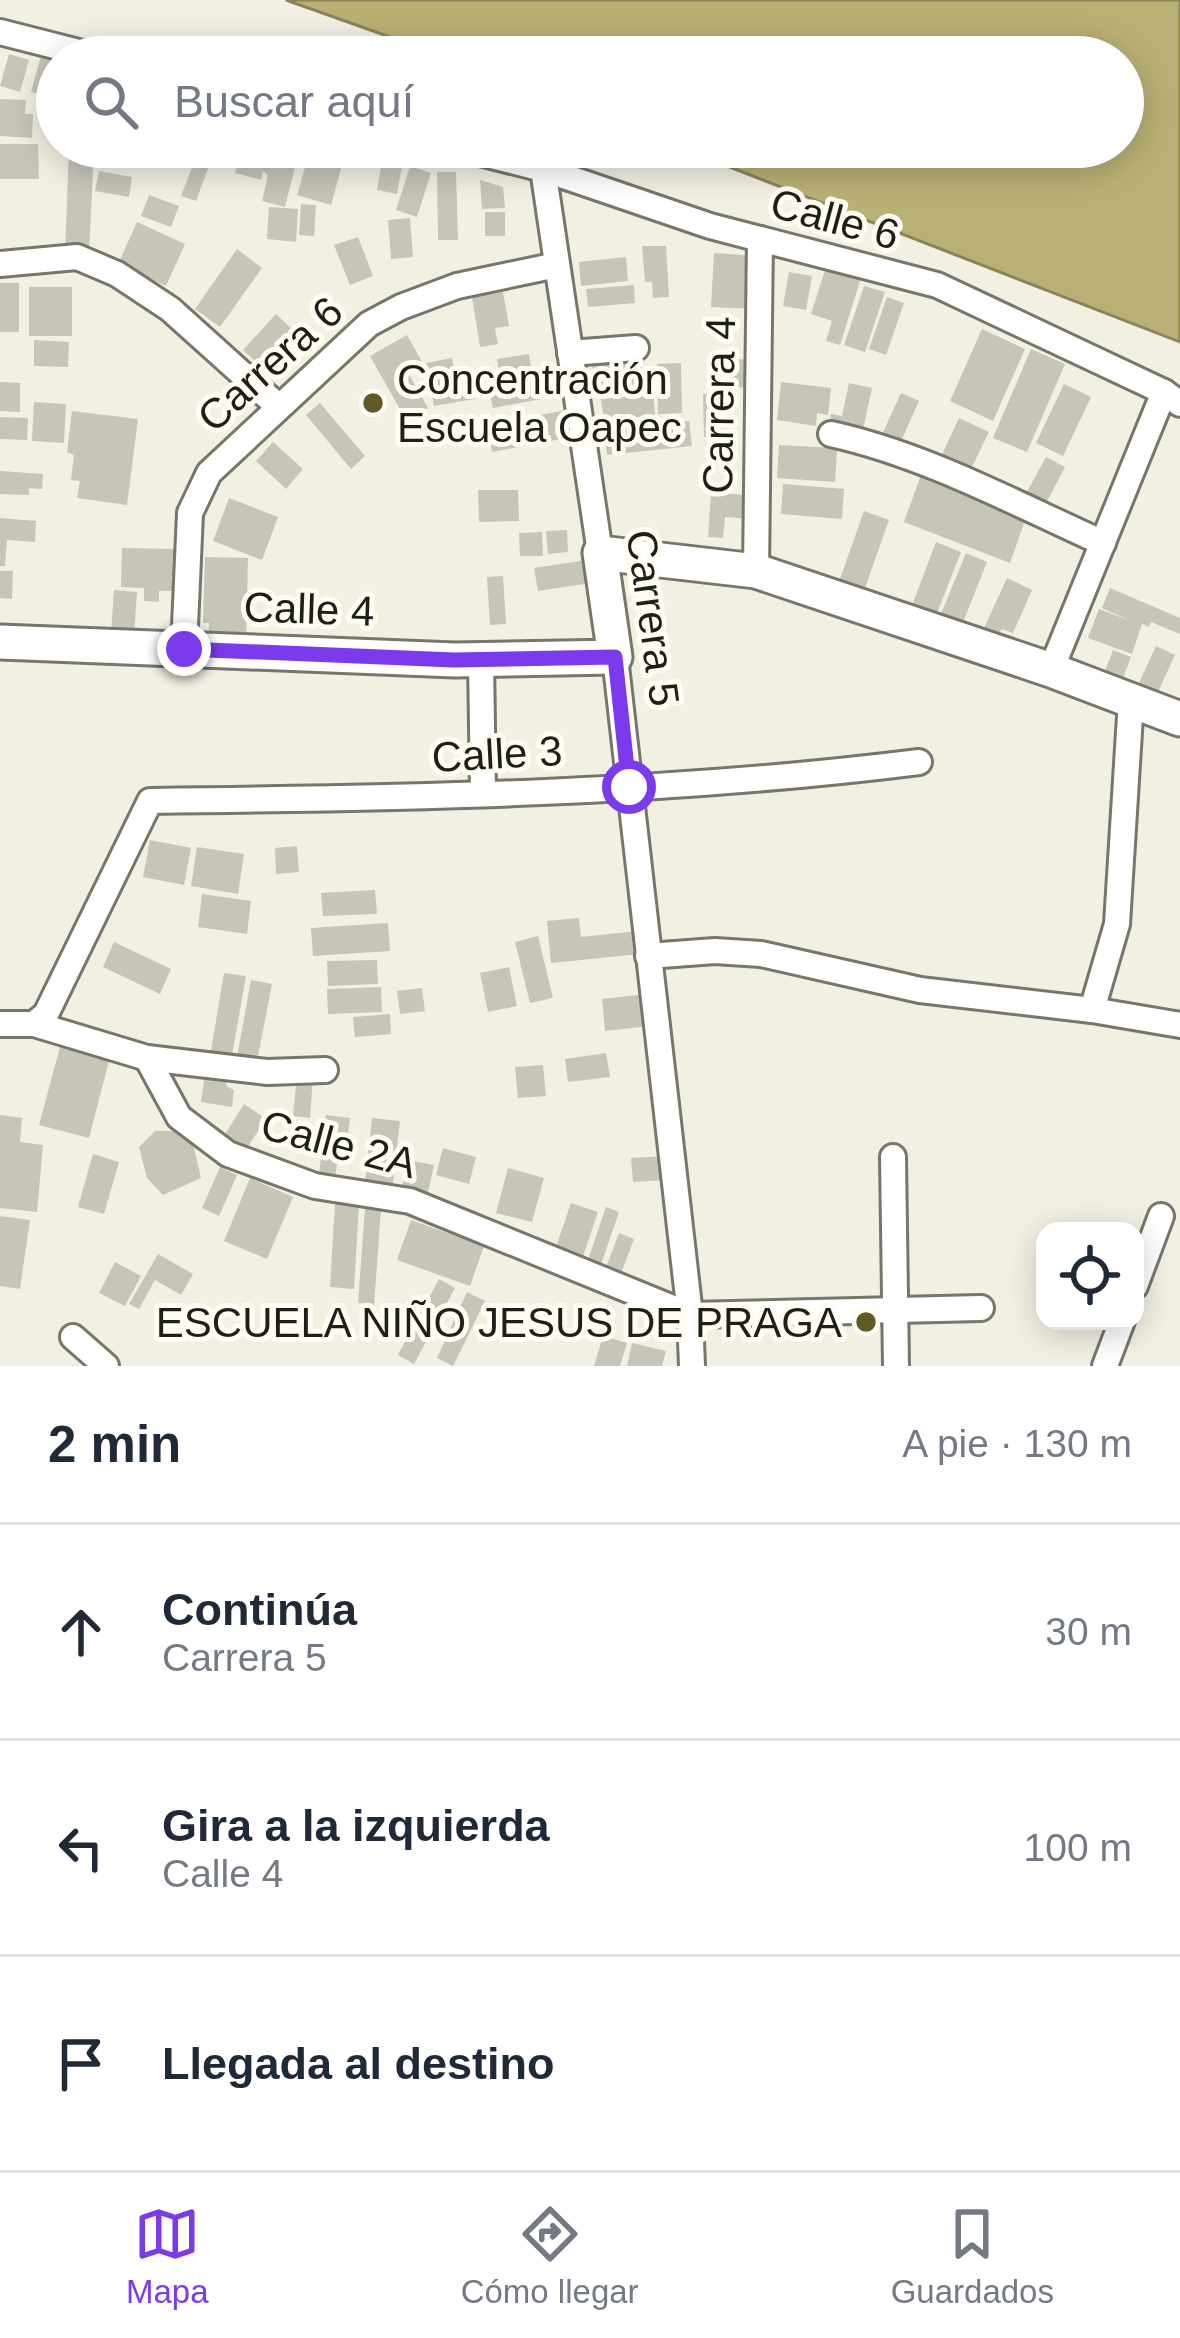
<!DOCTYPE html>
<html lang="es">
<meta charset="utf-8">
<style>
:root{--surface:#fff;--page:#f6f6f7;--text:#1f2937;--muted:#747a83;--line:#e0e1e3;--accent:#7c3aed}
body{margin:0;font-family:Arial,sans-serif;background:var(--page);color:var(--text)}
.controls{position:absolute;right:36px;bottom:36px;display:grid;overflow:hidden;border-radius:24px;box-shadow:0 6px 30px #0003}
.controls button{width:108px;height:108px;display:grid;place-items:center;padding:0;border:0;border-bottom:3px solid var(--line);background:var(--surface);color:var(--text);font:60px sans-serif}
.stop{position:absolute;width:36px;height:36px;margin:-27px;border:9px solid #7c3aed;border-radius:50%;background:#fff}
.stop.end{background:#7c3aed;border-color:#fff;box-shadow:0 3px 12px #0008}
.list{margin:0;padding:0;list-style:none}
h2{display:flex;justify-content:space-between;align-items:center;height:156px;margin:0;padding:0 48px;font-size:51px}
h2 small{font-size:39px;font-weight:400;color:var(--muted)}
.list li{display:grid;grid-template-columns:78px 1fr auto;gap:36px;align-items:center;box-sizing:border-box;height:216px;padding:0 48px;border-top:3px solid var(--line)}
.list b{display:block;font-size:45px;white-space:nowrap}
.list p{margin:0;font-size:39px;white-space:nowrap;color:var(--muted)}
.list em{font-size:39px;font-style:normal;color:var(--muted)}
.icon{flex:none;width:66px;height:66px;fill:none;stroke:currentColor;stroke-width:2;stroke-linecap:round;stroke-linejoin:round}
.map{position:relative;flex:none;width:1180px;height:1366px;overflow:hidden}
.search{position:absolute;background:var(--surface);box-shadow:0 6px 30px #0003;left:36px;right:36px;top:36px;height:132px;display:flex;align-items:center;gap:30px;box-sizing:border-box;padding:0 42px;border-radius:66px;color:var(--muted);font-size:45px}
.sheet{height:804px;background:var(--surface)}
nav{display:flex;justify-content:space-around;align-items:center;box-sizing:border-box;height:168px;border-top:3px solid var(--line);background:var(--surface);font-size:33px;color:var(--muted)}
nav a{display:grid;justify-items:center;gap:6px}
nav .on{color:var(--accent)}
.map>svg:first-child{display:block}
.water{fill:#b9b075;stroke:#8b845a;stroke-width:3}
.building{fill:#c7c5b8}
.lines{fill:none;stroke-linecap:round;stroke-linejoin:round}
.street-casing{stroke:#77766a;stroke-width:30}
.secondary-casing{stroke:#77766a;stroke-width:39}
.street{stroke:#fff;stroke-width:24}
.secondary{stroke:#fff;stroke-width:33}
.route{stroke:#7c3aed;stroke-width:15}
.poi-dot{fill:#615925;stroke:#fffdf3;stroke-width:4.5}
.labels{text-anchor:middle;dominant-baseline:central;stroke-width:10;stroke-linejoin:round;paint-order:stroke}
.street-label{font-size:42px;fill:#1f1f1a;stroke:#fffdf3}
.poi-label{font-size:42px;fill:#1f1f1a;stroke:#fffdf3;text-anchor:start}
</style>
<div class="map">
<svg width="1180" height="1366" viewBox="0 0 1180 1366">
<rect width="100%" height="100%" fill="#f2f0e3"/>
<polygon class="water" points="286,0 1180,0 1180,342 678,147 1123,147 1123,57 446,57"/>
<g class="building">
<polygon points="9,54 29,60 20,92 0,86"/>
<polygon points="41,56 57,61 57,99 31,92"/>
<polygon points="0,99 26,100 25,114 33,114 32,138 0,136"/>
<polygon points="0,144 38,144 39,179 0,179"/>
<polygon points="200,147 216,147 196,201 181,196"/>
<polygon points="241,147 300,147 285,207 262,201 268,175 263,171 261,180 235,173"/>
<polygon points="311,147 347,147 331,205 297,195"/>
<polygon points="69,148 94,149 89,253 65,252"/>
<polygon points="383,156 403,160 397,194 377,190"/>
<polygon points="410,166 431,173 417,217 396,210"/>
<polygon points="99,171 132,177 129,197 95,191"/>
<polygon points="437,172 456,172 458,240 438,240"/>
<polygon points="480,180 503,187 505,208 482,209"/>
<polygon points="149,195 179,206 171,227 141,216"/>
<polygon points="301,204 316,205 314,236 299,235"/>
<polygon points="269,207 298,209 296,242 267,239"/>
<rect x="485" y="212" width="20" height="24"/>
<polygon points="410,218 413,257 391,259 388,220"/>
<polygon points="137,222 185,244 166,286 118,264"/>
<polygon points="358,237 373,276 350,285 334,245"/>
<polygon points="642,246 666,246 669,297 653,298 652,282 645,282"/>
<polygon points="237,249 262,268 220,327 195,309"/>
<polygon points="714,253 756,256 753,309 711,307"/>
<polygon points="626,257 628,281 581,286 579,262"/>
<polygon points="826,267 861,278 840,345 826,341 832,321 811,314"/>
<polygon points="789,272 812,276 806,310 783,306"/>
<rect x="0" y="283" width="19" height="49"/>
<polygon points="634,285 635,303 588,307 586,289"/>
<polygon points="864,286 885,292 865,352 844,345"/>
<rect x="29" y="287" width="43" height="49"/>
<polygon points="503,292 509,326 495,328 498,344 480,347 472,297"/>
<polygon points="887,297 904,303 886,355 869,349"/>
<polygon points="276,314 295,332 262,368 243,350"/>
<polygon points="982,329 1025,349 993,421 950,401"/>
<polygon points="407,335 422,362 407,371 428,408 406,420 370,356"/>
<polygon points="34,340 69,342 68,367 34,366"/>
<polygon points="1031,349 1065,364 1027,452 993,438"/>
<polygon points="529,354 532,374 500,379 497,359"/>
<polygon points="640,357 644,383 597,390 592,365"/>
<polygon points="452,358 456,383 472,381 475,399 434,406 426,363"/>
<polygon points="751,359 753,387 726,388 724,360"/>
<polygon points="681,363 682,413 658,414 657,364"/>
<polygon points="536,375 541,399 493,408 488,385"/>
<polygon points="0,382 20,383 20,412 0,411"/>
<polygon points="781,382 831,388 828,415 817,413 816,426 777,420"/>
<polygon points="849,383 872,388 862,434 829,427 831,414 842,416"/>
<polygon points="1064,384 1091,397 1063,456 1036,443"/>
<polygon points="901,393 919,401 898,448 880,439"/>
<polygon points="653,394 655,415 604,421 601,399"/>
<polygon points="703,394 729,394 730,437 704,437"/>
<polygon points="34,402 66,404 64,443 32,441"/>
<polygon points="320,403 365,456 351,469 306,415"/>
<polygon points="572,409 577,436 492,452 487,425"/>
<polygon points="72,411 138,419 127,505 77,498 80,481 71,480 74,455 67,452"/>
<polygon points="0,417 28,418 27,440 0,439"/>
<polygon points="959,418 989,432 967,477 938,463"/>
<polygon points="689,421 692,446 607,455 604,429"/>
<polygon points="273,442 303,469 286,489 256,461"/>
<polygon points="779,445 837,448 835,482 777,478"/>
<polygon points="1046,457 1065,467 1042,511 1022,501"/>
<polygon points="0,471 43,474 42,489 29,488 29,495 0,494"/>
<polygon points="921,475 1027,515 1010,563 904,522"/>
<polygon points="783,484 844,489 842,519 781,514"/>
<polygon points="478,490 518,490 519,521 479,522"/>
<polygon points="711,492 755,496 754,519 725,517 723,538 708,537"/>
<polygon points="229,498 278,517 262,560 213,541"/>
<polygon points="864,511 889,520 860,602 835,593"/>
<polygon points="0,518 36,521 35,542 7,540 5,566 0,566"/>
<polygon points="567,530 568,552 548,554 546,531"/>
<polygon points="542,532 543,556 520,556 519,533"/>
<polygon points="936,542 961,552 932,626 908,616"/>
<polygon points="122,548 178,549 177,591 159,591 159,602 144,601 144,588 121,587"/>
<polygon points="966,553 987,562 958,635 936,626"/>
<polygon points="205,557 248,558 246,647 208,646 209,623 203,623"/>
<polygon points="593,559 597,582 538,591 534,568"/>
<polygon points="0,571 13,571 12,599 0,598"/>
<polygon points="503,576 506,624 490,625 487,577"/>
<polygon points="1007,578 1032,590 1013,633 1002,629 990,643 979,639"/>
<polygon points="1110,588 1180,618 1180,634 1151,622 1149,627 1142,624 1132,654 1088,638 1099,609 1131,621 1102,608"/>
<polygon points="114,590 137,592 134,636 111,634"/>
<polygon points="1156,646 1175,655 1152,705 1133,696"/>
<polygon points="1113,650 1131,657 1118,691 1100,684"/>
<polygon points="150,840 191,848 184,885 143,877"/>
<polygon points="297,846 299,872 276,874 275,848"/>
<polygon points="197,847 244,854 238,894 191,886"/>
<polygon points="375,890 377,914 323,916 321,893"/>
<polygon points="202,894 251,901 247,934 198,927"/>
<polygon points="579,918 581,937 638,931 640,954 551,963 547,921"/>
<polygon points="388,923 390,951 313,956 311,928"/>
<polygon points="538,936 553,998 530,1003 515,942"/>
<polygon points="114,942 171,969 160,994 103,967"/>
<polygon points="377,960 378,984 328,986 327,961"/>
<polygon points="509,967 517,1006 488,1012 480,973"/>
<polygon points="224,973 246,976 231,1061 210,1057"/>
<polygon points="251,980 272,984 257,1061 237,1057"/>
<polygon points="381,987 382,1012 328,1014 327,989"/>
<polygon points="422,988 425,1011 400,1014 397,991"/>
<polygon points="646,994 650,1026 605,1031 602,999"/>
<polygon points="390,1014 391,1034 355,1037 353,1017"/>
<polygon points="60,1047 109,1061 89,1138 39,1125"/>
<polygon points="606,1053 610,1077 568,1082 565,1059"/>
<polygon points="543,1065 546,1096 518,1098 515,1067"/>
<polygon points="206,1068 228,1072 226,1086 234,1090 232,1107 201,1102"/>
<polygon points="297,1075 313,1077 310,1118 293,1116"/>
<polygon points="244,1104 266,1119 241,1157 220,1142"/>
<polygon points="0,1115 22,1118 20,1142 43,1145 37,1212 0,1208"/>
<polygon points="326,1115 350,1118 345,1158 338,1157 334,1185 318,1183"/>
<polygon points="372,1118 400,1121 392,1193 364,1190"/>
<polygon points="155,1131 190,1131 201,1178 163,1195 147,1178 139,1147"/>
<polygon points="443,1148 476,1157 469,1184 436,1175"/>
<polygon points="93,1154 119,1162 104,1214 78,1207"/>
<polygon points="665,1156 667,1180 633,1182 631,1158"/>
<polygon points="408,1160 434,1165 426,1202 400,1197"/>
<polygon points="220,1167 237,1175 219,1216 202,1208"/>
<polygon points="508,1168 544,1178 532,1222 496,1213"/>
<polygon points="250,1178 293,1197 267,1259 224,1241"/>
<polygon points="335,1203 359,1205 354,1289 330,1287"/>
<polygon points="571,1203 598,1212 581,1262 554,1253"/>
<polygon points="606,1207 619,1212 598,1273 585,1269"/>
<polygon points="365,1208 381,1210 374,1305 358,1303"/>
<polygon points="0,1216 30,1220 20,1289 0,1286"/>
<polygon points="411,1220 484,1246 470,1286 397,1260"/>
<polygon points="619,1233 634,1239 619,1279 604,1273"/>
<polygon points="158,1254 193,1274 181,1295 155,1280 139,1309 129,1304"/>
<polygon points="115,1262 141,1276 125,1306 99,1293"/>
<polygon points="439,1279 455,1288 414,1364 398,1355"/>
<polygon points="467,1292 485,1301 453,1366 437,1358"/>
<polygon points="603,1336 627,1343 620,1366 594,1366"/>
<polygon points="632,1343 666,1351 662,1366 627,1366"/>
</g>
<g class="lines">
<defs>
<g id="street">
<polyline points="0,32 98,57"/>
<polyline points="456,147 543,169 710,226 937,285 1164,392 1180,404"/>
<polyline points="543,169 600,553"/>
<polyline points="0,264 77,257 117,274 170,309 279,407"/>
<polyline points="570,353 636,348"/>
<path d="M831,434C926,455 1014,503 1103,543"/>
<polyline points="756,571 760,239"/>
<polyline points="184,649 190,513 209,473 369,324 401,307 457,286 557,265"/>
<polyline points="615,657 690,1315 692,1366"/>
<polyline points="481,659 483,794"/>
<polyline points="1051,670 1164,392"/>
<polyline points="648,956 715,951 761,954 920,990 1092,1010 1180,1025"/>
<polyline points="1092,1010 1117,924 1131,700"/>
<polyline points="0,1024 34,1024 147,1058 267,1072 325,1070"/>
<path d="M34,1024L46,1014L150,801C407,798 664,794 919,762"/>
<polyline points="147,1058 179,1117 228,1154 315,1186 410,1201 690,1315 981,1308"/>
<polyline points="893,1157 896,1366"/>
<polyline points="1135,1286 1161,1216"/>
<polyline points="73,1337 106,1366"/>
<polyline points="1105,1366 1122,1321"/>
</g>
<polyline id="secondary" points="0,642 455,660 615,657 600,553 756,571 1051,670 1180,719"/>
</defs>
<use href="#street" class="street-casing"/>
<use href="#secondary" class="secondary-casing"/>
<use href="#street" class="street"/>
<use href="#secondary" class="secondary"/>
</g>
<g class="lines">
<polyline class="route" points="184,649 454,660 615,657 629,787"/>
</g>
<g class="poi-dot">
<circle cx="373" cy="403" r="12"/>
<circle cx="866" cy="1322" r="12"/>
</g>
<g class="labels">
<g class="street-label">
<text transform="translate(835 219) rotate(15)">Calle 6</text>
<text transform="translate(270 364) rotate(-42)">Carrera 6</text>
<text transform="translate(719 405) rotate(-89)">Carrera 4</text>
<text transform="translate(309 609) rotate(2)">Calle 4</text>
<text transform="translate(653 618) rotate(82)">Carrera 5</text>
<text transform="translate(497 754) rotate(-3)">Calle 3</text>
<text transform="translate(339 1144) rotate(15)">Calle 2A</text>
</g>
<g class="poi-label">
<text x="397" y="379">Concentración<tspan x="397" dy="48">Escuela Oapec</tspan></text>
<text x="842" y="1322" text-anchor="end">ESCUELA NIÑO JESUS DE PRAGA</text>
</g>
</g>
</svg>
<div class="controls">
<button><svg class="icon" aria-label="locate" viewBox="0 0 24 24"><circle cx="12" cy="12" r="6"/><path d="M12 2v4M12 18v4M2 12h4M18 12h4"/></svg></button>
</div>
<div class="stop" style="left:629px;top:787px"></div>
<div class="stop end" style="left:184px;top:649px"></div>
<div class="search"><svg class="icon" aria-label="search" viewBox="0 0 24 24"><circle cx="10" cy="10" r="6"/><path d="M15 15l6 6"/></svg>Buscar aquí</div>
</div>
<section class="sheet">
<h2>2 min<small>A pie · 130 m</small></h2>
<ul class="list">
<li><svg class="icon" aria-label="ahead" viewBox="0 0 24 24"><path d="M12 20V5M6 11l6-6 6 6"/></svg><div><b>Continúa</b><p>Carrera 5</p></div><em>30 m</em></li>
<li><svg class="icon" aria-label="left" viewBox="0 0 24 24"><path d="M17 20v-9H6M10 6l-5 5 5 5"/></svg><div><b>Gira a la izquierda</b><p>Calle 4</p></div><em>100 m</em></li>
<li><svg class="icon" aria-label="arrive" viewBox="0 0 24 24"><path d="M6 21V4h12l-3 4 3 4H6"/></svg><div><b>Llegada al destino</b></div></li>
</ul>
</section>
<nav>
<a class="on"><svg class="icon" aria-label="map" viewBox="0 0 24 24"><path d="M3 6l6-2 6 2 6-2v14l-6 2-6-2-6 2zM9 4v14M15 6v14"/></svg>Mapa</a>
<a><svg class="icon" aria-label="directions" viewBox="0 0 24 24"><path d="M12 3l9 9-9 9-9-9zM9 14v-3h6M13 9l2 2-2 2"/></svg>Cómo llegar</a>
<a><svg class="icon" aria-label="saved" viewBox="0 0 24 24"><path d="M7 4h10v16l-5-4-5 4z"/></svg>Guardados</a>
</nav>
